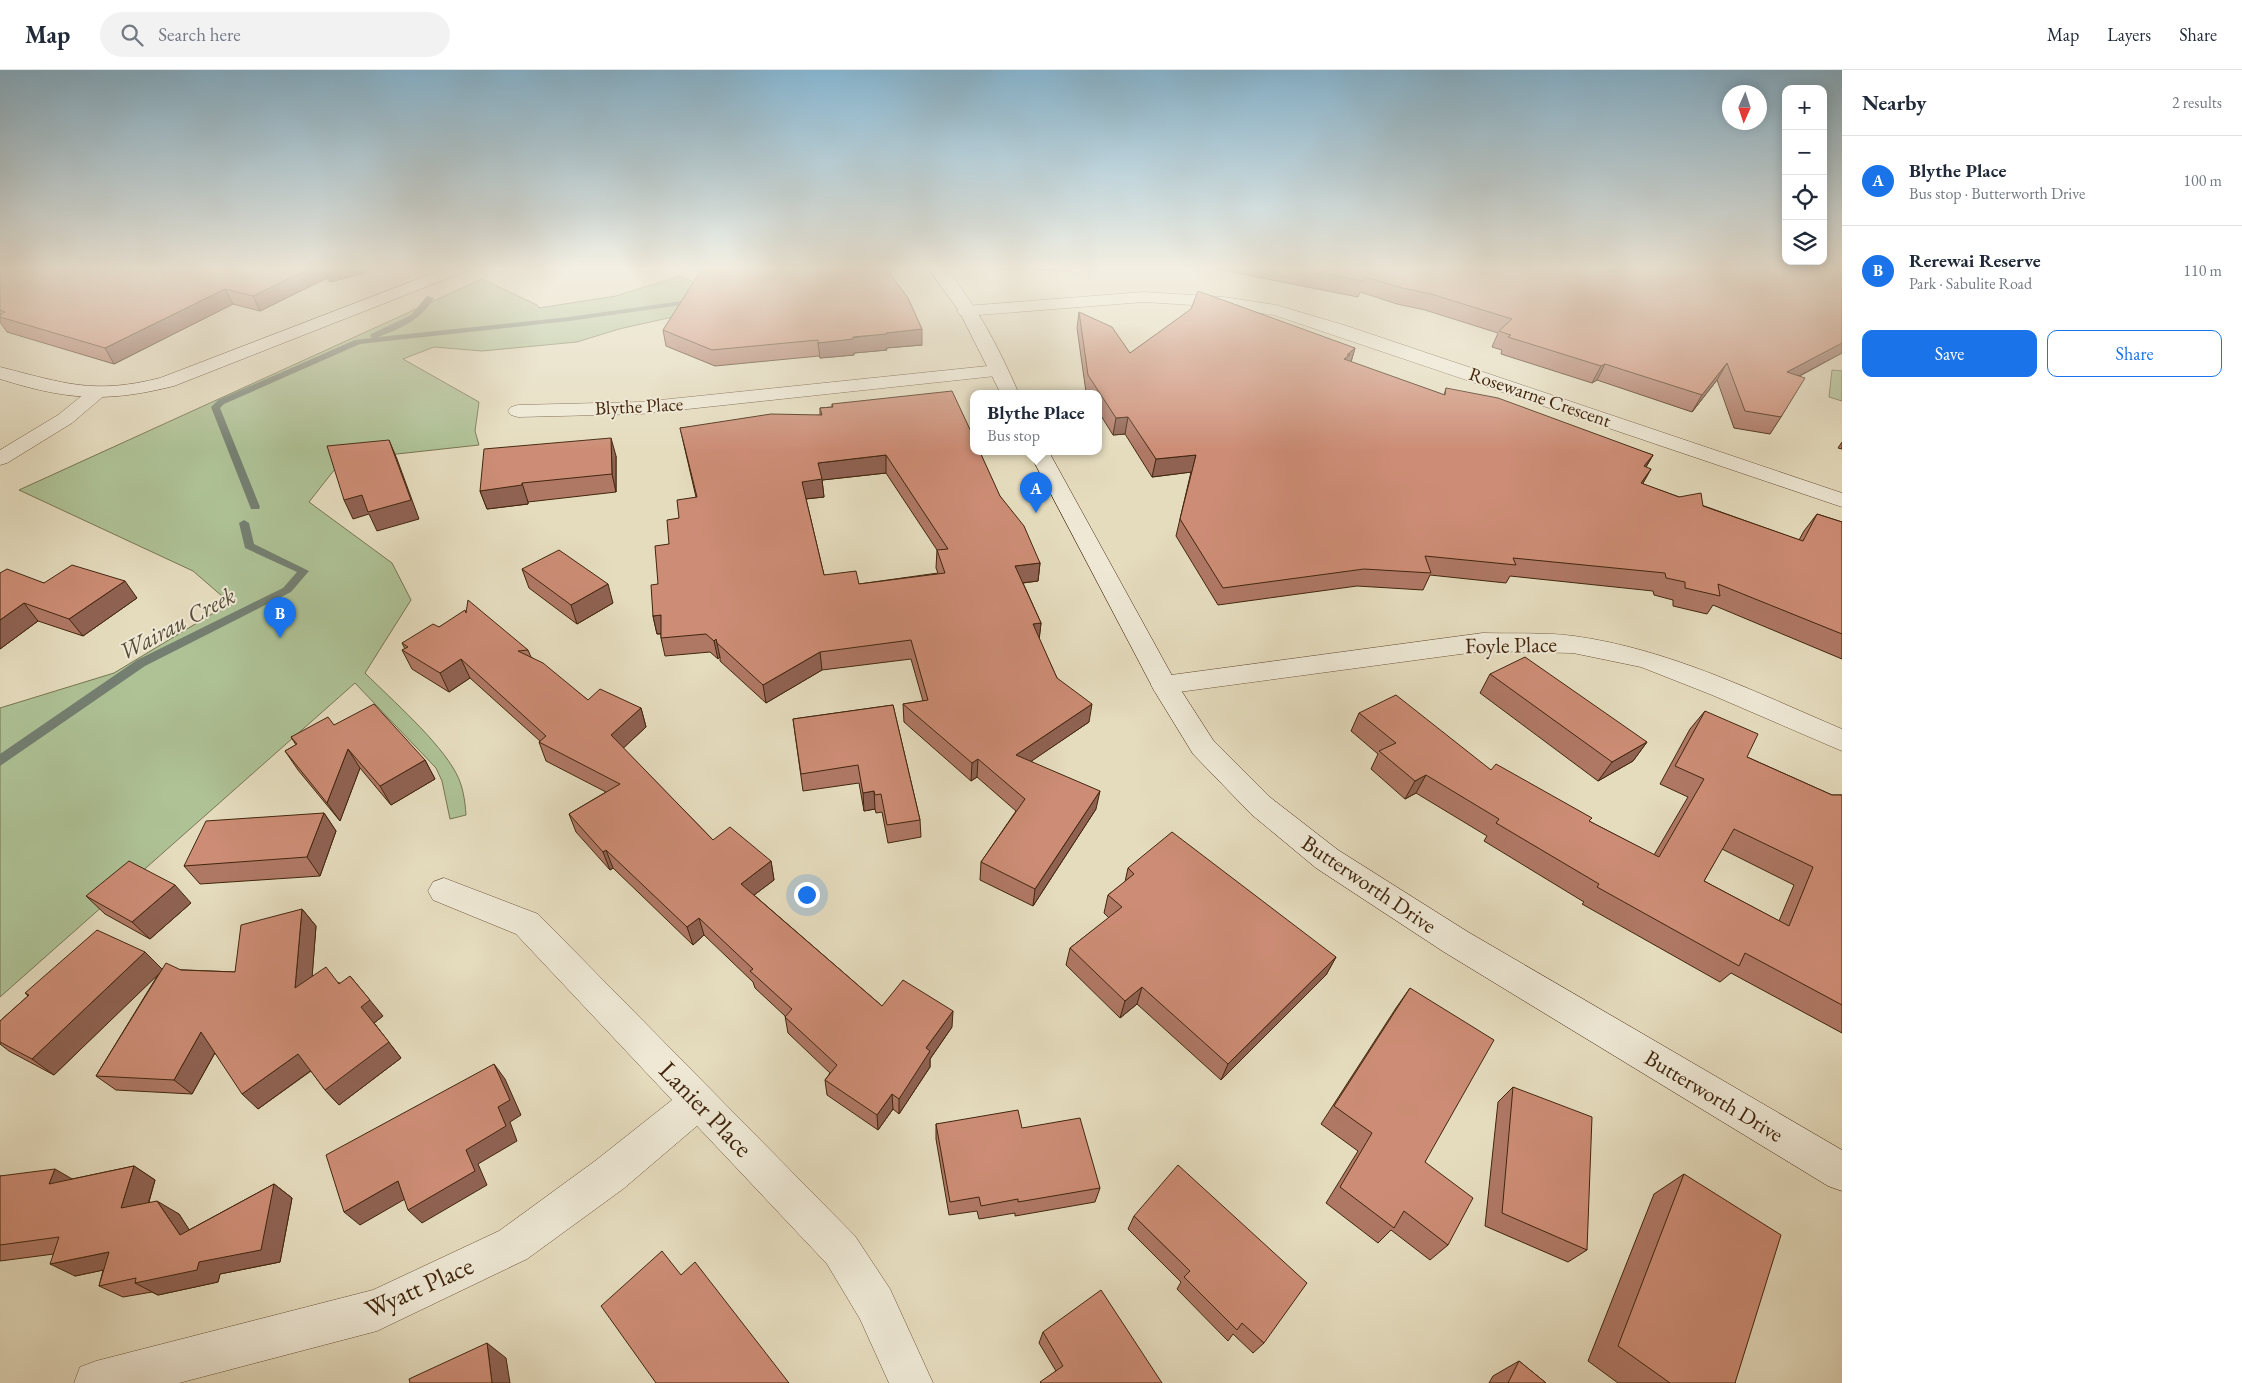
<!DOCTYPE html>
<meta charset="utf-8">
<style>
:root{--surface:#fff;--page:#f2f2f3;--text:#1f2937;--muted:#747a83;--line:#e0e1e3;--accent:#1a73e8}
body{margin:0;font-family:"EB Garamond",serif;background:var(--page);color:var(--text)}
.controls{position:absolute;right:15px;top:15px;display:grid;overflow:hidden;border-radius:10px;box-shadow:0 2px 12px #0003}
.controls button{width:45px;height:45px;display:grid;place-items:center;padding:0;border:0;border-bottom:1px solid var(--line);background:var(--surface);color:var(--text);font:25px sans-serif}
.compass{position:absolute;left:1722px;top:15px;width:45px;height:45px;border-radius:50%;background:var(--surface);box-shadow:0 2px 12px #0003;rotate:183deg}
.you{position:absolute;left:806px;top:824px;width:18px;height:18px;margin:-12px;border:4px solid #fff;border-radius:50%;background:#1a73e8;box-shadow:0 0 0 8px #1a73e833}
.badge{display:grid;place-items:center;width:32px;height:32px;border-radius:50%;background:var(--accent);color:#fff;font-size:16px;font-weight:700}
.pin{position:absolute;translate:-50% -41px;filter:drop-shadow(0 1px 2px #0008)}
.pin::after{content:'';position:absolute;top:26px;width:18px;height:15px;background:inherit;clip-path:polygon(0 0,100% 0,50% 100%)}
.popup{position:absolute;left:970px;top:320px;width:132px;height:65px;box-sizing:border-box;display:grid;place-content:center;border-radius:10px;background:var(--surface);filter:drop-shadow(0 1px 4px #0005);font-size:16px;white-space:nowrap;color:var(--muted)}
.popup b{font-size:19px;color:var(--text)}
.popup::after{content:'';position:absolute;left:50%;top:100%;margin-left:-10px;border:10px solid transparent;border-top-color:var(--surface)}
.list{margin:0;padding:0;list-style:none}
h2{display:flex;justify-content:space-between;align-items:center;height:65px;margin:0;padding:0 20px;font-size:21px}
h2 small{font-size:16px;font-weight:400;color:var(--muted)}
.list li{display:grid;grid-template-columns:32px 1fr auto;gap:15px;align-items:center;box-sizing:border-box;height:90px;padding:0 20px;border-top:1px solid var(--line)}
.list b{display:block;font-size:19px;white-space:nowrap}
.list p{margin:0;font-size:16px;white-space:nowrap;color:var(--muted)}
.list em{font-size:16px;font-style:normal;color:var(--muted)}
.actions{display:flex;gap:10px;padding:15px 20px}
.actions a{flex:1;padding:11px 0;border:1px solid var(--accent);border-radius:10px;text-align:center;font-size:18px;color:var(--accent)}
.actions .main{background:var(--accent);color:#fff}
.icon{flex:none;width:28px;height:28px;fill:none;stroke:currentColor;stroke-width:2;stroke-linecap:round;stroke-linejoin:round}
.map{position:relative;flex:none;width:1842px;height:1313px;overflow:hidden}
header{display:flex;align-items:center;gap:30px;box-sizing:border-box;height:70px;padding:0 25px;background:var(--surface);border-bottom:1px solid var(--line)}
header strong{font-size:24px}
nav{display:flex;gap:28px;margin-inline-start:auto;font-size:18px}
.search{width:350px;height:45px;background:var(--page);display:flex;align-items:center;gap:12px;box-sizing:border-box;padding:0 18px;border-radius:28px;color:var(--muted);font-size:19px}
main{display:flex}
aside{flex:1;background:var(--surface)}
.map>svg:first-child{display:block}
.green{fill:#aec296;stroke:#787452}
.lines{fill:none;stroke-linecap:round;stroke-linejoin:round}
.stream{fill:#747f71;fill-rule:evenodd}
.street-casing{stroke:#6b5439;stroke-width:1}
.secondary-casing{stroke:#42260d;stroke-width:1}
.street{fill:#eee8d5;fill-rule:evenodd}
.secondary{fill:#eee8d5;fill-rule:evenodd}
.wall{fill:#af7865;stroke:#42260d;fill-rule:evenodd}
.shaded-wall{fill:#8f6252;stroke:#42260d}
.building{fill:#cc8c75;stroke:#42260d;fill-rule:evenodd}
.labels{text-anchor:middle;dominant-baseline:central;stroke-width:4;stroke-linejoin:round;paint-order:stroke}
.far-street-label{font-size:19px;fill:#42260d;stroke:#eee8d5}
.street-label{font-size:22px;fill:#42260d;stroke:#eee8d5}
.water-label{font-size:24px;font-style:italic;fill:#574b36;stroke:#eee8d5}
.near-street-label{font-size:26px;fill:#42260d;stroke:#eee8d5}
</style>
<header>
<strong>Map</strong>
<div class="search"><svg class="icon" aria-label="search" viewBox="0 0 24 24"><circle cx="10" cy="10" r="6"/><path d="M15 15l6 6"/></svg>Search here</div>
<nav><a>Map</a><a>Layers</a><a>Share</a></nav>
</header>
<main>
<div class="map">
<svg width="1842" height="1313" viewBox="0 0 1842 1313">
<rect width="100%" height="100%" fill="#e5dcbe"/>
<filter id="stains"><feTurbulence type="fractalNoise" baseFrequency=".004" numOctaves="4"/><feColorMatrix values="0 0 0 0 .2 0 0 0 0 .09 0 0 0 0 .02 0 0 0 .5 -.17"/></filter>
<radialGradient id="worn" r=".72"><stop offset=".6" stop-color="#630" stop-opacity="0"/><stop offset="1" stop-color="#630" stop-opacity=".3"/></radialGradient>
<g class="green">
<path d="M680,206L701,216L686,244L619,259L577,272L482,281L434,277L403,289L479,332L475,361L479,375L342,390L309,432L392,493L411,530L365,603C392,630 439,671 456,703C463,716 465,730 466,745L450,749L442,711L436,698L355,613L0,927V638L114,603L230,533L193,501L19,420L482,209L537,235L539,238L616,226Z"/>
<polygon points="1832,300 1842,301 1842,331 1829,327"/>
</g>
<g class="lines">
<g class="stream">
<polygon points="419,197 427,197 428,198 424,200"/>
<path d="M427,226L434,228C421,250 400,259 378,267L569,247L696,229L700,231L696,233L569,251L360,274L224,334L220,338L260,437L259,439H251L211,337L218,330L355,270L372,268L370,266L371,264L411,245Z"/>
<polygon points="244,450 249,453 254,474 309,501 291,522 145,596 0,696 0,684 137,590 283,518 297,502 245,478 239,453"/>
</g>
<defs>
<g id="street">
<polygon points="1144,222 1224,227 1276,235 1347,256 1842,423 1842,437 1274,245 1224,237 1144,232 966,246 960,245 957,241 960,237 966,236"/>
<polygon points="998,295 1005,297 1007,301 1005,305 641,344 518,347 511,345 508,341 511,337 518,335 641,332"/>
<polygon points="96,318 103,320 106,324 72,353 7,393 0,395 0,380 58,345 89,320"/>
<path d="M1483,563C1513,564 1545,562 1574,566C1669,579 1755,622 1842,659V681L1712,625L1641,597L1573,583L1483,581L1164,624L1155,622L1151,615L1155,608L1164,606Z"/>
<polygon points="444,808 538,844 855,1166 890,1219 933,1313 889,1313 860,1249 827,1194 697,1056 623,1119 527,1189 377,1261 179,1313 74,1313 80,1297 96,1291 373,1220 499,1161 595,1091 672,1030 516,864 433,830 428,821 433,812"/>
</g>
<g id="secondary">
<path d="M449,197H471L469,200L174,316C106,333 67,330 0,309V297C64,313 93,325 160,308Z"/>
<path d="M927,197H944C976,233 1000,280 1019,324H1001L959,241Z"/>
<polygon points="1029,382 1049,382 1175,611 1213,670 1271,728 1338,780 1468,862 1842,1080 1842,1121 1828,1116 1444,882 1316,798 1251,744 1193,684 1155,622"/>
</g>
</defs>
<use href="#street" class="street-casing"/>
<use href="#secondary" class="secondary-casing"/>
<use href="#street" class="street"/>
<use href="#secondary" class="secondary"/>
</g>
<g class="wall">
<polygon points="0,197 363,197 365,203 330,212 327,208 260,241 233,234 114,294 7,262 0,252"/>
<polygon points="999,197 1072,197 1072,201 999,199"/>
<polygon points="1206,197 1842,197 1842,283 1800,306 1781,347 1770,364 1734,358 1717,310 1692,342 1597,310 1592,313 1501,284 1502,280 1492,277 1498,263 1425,240 1397,234 1360,222 1358,227"/>
<polygon points="1079,242 1130,283 1355,278 1351,292 1444,325 1446,318 1653,385 1646,397 1643,414 1799,470 1804,461 1817,444 1842,452 1842,589 1713,535 1707,544 1673,536 1673,530 1654,525 1653,521 1510,506 1506,513 1430,505 1423,520 1357,516 1218,535 1176,466 1191,402 1152,407 1125,364 1113,365 1098,341 1098,324 1088,324 1086,322 1077,258"/>
<polygon points="663,260 922,275 886,278 887,280 854,283 854,285 820,288 819,286 715,296 666,276"/>
<path d="M832,334L1000,426L1040,493L1038,511L1023,513L1041,553L1039,569L1057,608L1089,652L1031,691L1096,739L1033,836L980,810L981,792L1016,741L977,707L971,711L904,652L903,634L923,631L911,589L822,600L766,633L720,591V587L718,589L710,582L665,586L661,568V564H657L653,546L658,514L669,474L679,448L696,427L680,358L820,345V338L832,337ZM886,403L937,480L936,498L938,503L859,514L824,505L806,429L824,427L822,410Z"/>
<polygon points="1842,372 1842,379 1838,378"/>
<polygon points="616,386 616,422 528,432 528,434 487,439 480,421"/>
<polygon points="522,499 613,533 577,554 529,518"/>
<polygon points="0,503 44,513 137,528 83,566 38,551 0,579"/>
<polygon points="466,543 528,580 531,587 588,630 641,638 646,657 623,678 713,770 771,791 774,810 754,825 882,936 952,957 930,989 930,997 899,1044 893,1039 878,1060 827,1025 825,1010 830,1003 788,963 785,946 755,918 753,912 704,865 693,875 613,798 610,800 576,762 569,744 606,722 546,691 539,672 540,671 470,608 449,622 412,599 402,580 405,579 402,573 439,557"/>
<polygon points="1490,604 1647,672 1633,691 1598,711 1480,623"/>
<polygon points="893,635 920,750 921,767 888,773 882,742 876,743 875,739 864,741 859,713 803,721 793,649"/>
<path d="M1705,641L1747,687L1832,725H1842V963L1731,903L1720,912L1582,834L1584,832L1484,771L1487,766L1416,723L1405,729L1371,699L1378,684L1351,661L1359,643L1491,700L1654,785L1688,727L1660,714L1690,659ZM1722,779L1794,815L1779,851L1704,811Z"/>
<polygon points="334,655 425,690 435,709 391,735 360,698 340,751 298,700 285,681 296,675 291,667"/>
<polygon points="324,743 336,761 320,806 200,814 184,796"/>
<polygon points="1128,798 1336,887 1326,905 1221,1010 1137,934 1120,948 1066,895 1070,878 1109,848 1104,843 1108,825 1125,812"/>
<polygon points="86,826 191,833 150,869 105,844"/>
<polygon points="302,839 316,856 312,906 340,913 383,946 374,953 401,988 339,1035 325,1020 311,1001 258,1039 215,983 192,1024 116,1020 96,1006 159,903 54,1005 9,981 0,974 0,951 28,926 25,923 145,882 162,899 235,902"/>
<polygon points="1410,918 1425,1092 1448,1175 1430,1190 1391,1160 1378,1173 1326,1133 1358,1081 1321,1054 1396,938"/>
<polygon points="1513,1017 1587,1180 1568,1192 1485,1156 1498,1032"/>
<polygon points="936,1054 1022,1058 1100,1118 1095,1132 1015,1146 1015,1143 979,1149 977,1141 949,1145 936,1069"/>
<polygon points="134,1096 155,1110 149,1132 179,1144 189,1160 274,1114 292,1128 280,1192 220,1204 218,1212 158,1225 152,1222 123,1227 99,1216 103,1200 75,1206 54,1184 0,1191 0,1106 72,1109"/>
<polygon points="1684,1104 1735,1313 1618,1313 1588,1291 1654,1124"/>
<polygon points="1134,1146 1264,1273 1253,1283 1233,1264 1228,1271 1177,1219 1181,1212 1128,1159"/>
<polygon points="1043,1262 1162,1313 1040,1313 1056,1301 1039,1273"/>
<polygon points="1519,1291 1546,1313 1489,1313 1493,1306"/>
</g>
<g class="shaded-wall">
<polygon points="313,197 322,197 327,208 260,241 253,226"/>
<polygon points="324,197 363,197 365,203 330,212"/>
<polygon points="225,219 233,234 114,294 105,278"/>
<polygon points="922,259 922,275 886,278 887,280 854,283 854,285 820,288 818,273 886,263"/>
<polygon points="1842,273 1842,283 1776,318 1787,302"/>
<polygon points="1355,278 1350,295 1339,306 1347,285"/>
<polygon points="1727,293 1717,310 1692,342 1702,325"/>
<polygon points="1605,294 1597,310 1592,313 1601,296"/>
<polygon points="1128,347 1125,364 1113,365 1116,348"/>
<polygon points="611,368 616,386 616,422 612,404"/>
<polygon points="389,370 397,389 419,449 377,461 369,444 353,449 344,430"/>
<polygon points="886,385 886,403 822,410 824,427 804,429 802,412 818,393"/>
<polygon points="1196,385 1192,402 1152,407 1156,389"/>
<polygon points="1653,385 1643,402 1644,396"/>
<polygon points="1651,399 1641,417 1641,413"/>
<polygon points="522,413 528,432 528,434 487,439 480,421"/>
<polygon points="1040,493 1038,511 1013,514 1015,496"/>
<polygon points="125,511 137,528 83,566 69,549"/>
<polygon points="608,514 613,533 577,554 571,535"/>
<polygon points="24,533 38,551 0,579 0,550"/>
<polygon points="661,545 666,563 657,564 653,546"/>
<polygon points="1041,553 1039,571 1033,554"/>
<polygon points="716,569 720,587 718,589 714,571"/>
<polygon points="820,582 822,600 766,633 763,615"/>
<polygon points="461,589 470,608 449,622 440,603"/>
<polygon points="1092,634 1089,652 1014,703 1016,685"/>
<polygon points="641,638 646,657 617,684 611,665"/>
<polygon points="1647,672 1633,691 1598,711 1612,692"/>
<polygon points="348,679 360,698 340,751 327,733"/>
<polygon points="978,689 977,707 971,711 972,693"/>
<polygon points="425,690 435,709 391,735 380,716"/>
<polygon points="1426,705 1416,723 1405,729 1415,711"/>
<polygon points="874,721 875,739 864,741 863,723"/>
<polygon points="1100,721 1096,739 1033,836 1035,819"/>
<polygon points="324,743 336,761 320,806 307,787"/>
<polygon points="606,780 613,798 610,800 603,782"/>
<polygon points="771,791 774,810 745,832 741,814"/>
<polygon points="175,815 191,833 150,869 132,852"/>
<polygon points="302,839 316,856 310,934 295,918"/>
<polygon points="699,848 704,865 693,875 687,857"/>
<polygon points="145,882 163,900 54,1005 32,989"/>
<polygon points="1336,887 1326,905 1221,1010 1228,994"/>
<polygon points="350,906 383,946 374,953 401,988 339,1035 325,1020 361,937"/>
<polygon points="1142,917 1137,934 1120,948 1125,931"/>
<polygon points="953,941 952,957 930,989 930,997 899,1044 899,1029 926,978"/>
<polygon points="201,962 218,977 192,1024 174,1010"/>
<polygon points="298,984 313,999 258,1039 242,1024"/>
<polygon points="494,994 505,1009 521,1045 510,1052 517,1071 478,1094 487,1115 422,1153 408,1140 466,1080 498,1037"/>
<polygon points="892,1024 893,1039 878,1060 877,1045"/>
<polygon points="134,1096 155,1110 143,1151 121,1138"/>
<polygon points="55,1099 79,1113 49,1114"/>
<polygon points="398,1111 412,1125 360,1155 344,1142"/>
<polygon points="274,1114 292,1128 280,1192 220,1204 218,1212 158,1225 135,1213 199,1192"/>
<polygon points="157,1131 179,1144 201,1178 180,1165"/>
<polygon points="109,1182 132,1194 75,1206 50,1194"/>
<polygon points="487,1273 506,1288 510,1313 492,1313"/>
</g>
<g class="building">
<polygon points="0,197 313,197 253,226 225,219 105,278 0,247 0,245 5,242 0,240"/>
<polygon points="703,197 885,197 908,228 922,259 886,263 886,264 853,267 853,269 818,273 818,270 712,280 663,260"/>
<polygon points="1289,197 1842,197 1842,273 1787,302 1805,308 1781,347 1745,341 1727,293 1702,325 1605,294 1601,296 1508,267 1511,265 1499,261 1512,249 1431,224 1402,218 1365,207 1363,211"/>
<polygon points="1198,221 1355,278 1347,285 1350,285 1344,289 1445,325 1446,318 1498,328 1653,385 1644,396 1651,399 1641,413 1679,427 1701,423 1703,436 1803,471 1817,444 1842,452 1842,564 1718,514 1720,526 1685,518 1685,512 1666,508 1665,503 1513,488 1516,495 1425,486 1431,503 1364,499 1223,518 1180,449 1196,385 1156,389 1128,347 1116,348 1088,305 1079,242 1112,257 1130,283 1191,239"/>
<path d="M952,321L974,368V382H980L1000,426L1024,456L1040,493L1015,496L1041,553L1033,554L1057,608L1092,634L1016,685L1100,721L1035,819L981,792L1025,729L978,689L972,693L903,634L928,630L911,570L820,582L763,615L717,573L716,569L714,571L706,564L661,568V545L653,546L651,515L658,514L655,476L669,474L667,450L679,448L677,430L697,427L680,358L771,344L822,345L820,338L833,337L832,334ZM886,385L948,479L937,480L945,503L859,514L856,501L824,505L802,412L822,409L818,393Z"/>
<polygon points="611,368 612,404 522,413 522,415 480,421 484,379"/>
<polygon points="389,370 411,430 368,442 362,425 344,430 327,376"/>
<polygon points="559,480 608,514 571,535 522,499"/>
<polygon points="72,495 125,511 69,549 24,533 0,550 0,503 7,499 44,513"/>
<polygon points="468,530 528,580 518,581 543,593 588,630 600,619 641,638 611,665 713,770 730,757 771,791 741,814 882,936 903,910 953,941 926,978 930,981 899,1029 892,1024 877,1045 825,1010 837,995 785,947 792,939 750,901 753,899 699,848 687,857 606,780 603,782 569,744 620,714 539,672 546,666 461,589 440,603 402,580 408,577 402,573 433,554 439,557 465,540 466,543"/>
<polygon points="1525,587 1647,672 1612,692 1490,604"/>
<path d="M1396,625L1491,700L1496,694L1592,748L1589,751L1659,787L1704,709L1675,696L1705,641L1758,664L1747,687L1832,725H1842V935L1745,883L1739,896L1597,817L1599,814L1496,753L1499,749L1426,705L1415,711L1379,681L1396,673L1359,643ZM1734,759L1813,797L1789,856L1704,811Z"/>
<polygon points="374,634 425,690 380,716 348,679 327,733 285,681 297,674 291,667 328,647 334,655"/>
<polygon points="893,635 920,750 887,755 881,724 875,725 874,721 863,723 858,695 801,704 793,649"/>
<polygon points="324,743 307,787 184,796 206,751"/>
<polygon points="1172,762 1336,887 1228,994 1142,917 1125,931 1070,878 1122,837 1108,825 1134,804 1128,798"/>
<polygon points="129,791 175,815 132,852 86,826"/>
<polygon points="302,839 295,918 326,897 339,914 350,906 370,930 361,937 389,972 325,1020 298,984 242,1024 201,962 174,1010 96,1006 166,893 181,900 235,902 241,855"/>
<polygon points="97,860 145,882 32,989 0,972 0,951 29,925 25,923"/>
<polygon points="1410,918 1494,970 1425,1092 1473,1128 1448,1175 1404,1141 1394,1158 1340,1117 1372,1063 1334,1036"/>
<polygon points="494,994 510,1030 498,1037 506,1056 466,1080 475,1101 408,1140 398,1111 344,1142 326,1085"/>
<polygon points="1513,1017 1592,1047 1587,1180 1502,1143"/>
<polygon points="1018,1040 1022,1058 1080,1048 1100,1118 1018,1132 1018,1129 981,1136 979,1127 950,1132 936,1054"/>
<polygon points="1178,1095 1307,1213 1264,1273 1242,1253 1237,1260 1184,1207 1190,1201 1134,1146"/>
<polygon points="134,1096 121,1138 157,1131 180,1165 274,1114 261,1180 199,1192 197,1200 135,1213 136,1208 99,1216 109,1182 50,1194 59,1167 0,1175 0,1106 55,1099 49,1114"/>
<polygon points="1684,1104 1781,1165 1735,1313 1670,1313 1618,1276"/>
<polygon points="662,1181 681,1205 695,1192 789,1313 656,1313 601,1236"/>
<polygon points="1101,1220 1162,1313 1041,1313 1040,1312 1063,1296 1043,1262"/>
<polygon points="487,1273 492,1313 410,1313 409,1309"/>
<polygon points="1519,1291 1546,1313 1508,1313"/>
</g>
<linearGradient id="sky" x2="0" y2="1"><stop stop-color="#87b7d3"/><stop offset="0.52" stop-color="#f3efe2"/><stop offset="1" stop-color="#f3efe2" stop-opacity="0"/></linearGradient>
<rect width="1842" height="381" fill="url(#sky)"/>
<g class="labels">
<g class="far-street-label">
<text transform="translate(1540 327) rotate(19)">Rosewarne Crescent</text>
<text transform="translate(639 336) rotate(-3)">Blythe Place</text>
</g>
<g class="street-label">
<text transform="translate(1511 575) rotate(-1)">Foyle Place</text>
<text transform="translate(1369 814) rotate(34)">Butterworth Drive</text>
<text transform="translate(1714 1026) rotate(31)">Butterworth Drive</text>
</g>
<g class="water-label">
<text transform="translate(177 553) rotate(-28)">Wairau Creek</text>
</g>
<g class="near-street-label">
<text transform="translate(706 1039) rotate(46)">Lanier Place</text>
<text transform="translate(419 1217) rotate(-24)">Wyatt Place</text>
</g>
</g>
<rect width="100%" height="100%" filter="url(#stains)"/>
<rect width="100%" height="100%" fill="url(#worn)"/>
</svg>
<div class="controls">
<button>+</button>
<button>−</button>
<button><svg class="icon" aria-label="locate" viewBox="0 0 24 24"><circle cx="12" cy="12" r="6"/><path d="M12 2v4M12 18v4M2 12h4M18 12h4"/></svg></button>
<button><svg class="icon" aria-label="layers" viewBox="0 0 24 24"><path d="M12 4l9 5-9 5-9-5zM3 14l9 5 9-5"/></svg></button>
</div>
<svg class="compass" viewBox="-18 -18 36 36"><path d="M0-13l5 13h-10z" fill="#e53935"/><path d="M0 13l5-13h-10z" fill="#747a83"/></svg>
<div class="you"></div>
<div class="pin badge" style="left:1036px;top:443px">A</div>
<div class="popup"><b>Blythe Place</b>Bus stop</div>
<div class="pin badge" style="left:280px;top:568px">B</div>
</div>
<aside>
<h2>Nearby<small>2 results</small></h2>
<ul class="list">
<li><span class="badge">A</span><div><b>Blythe Place</b><p>Bus stop · Butterworth Drive</p></div><em>100 m</em></li>
<li><span class="badge">B</span><div><b>Rerewai Reserve</b><p>Park · Sabulite Road</p></div><em>110 m</em></li>
</ul>
<div class="actions"><a class="main">Save</a><a>Share</a></div>
</aside>
</main>
